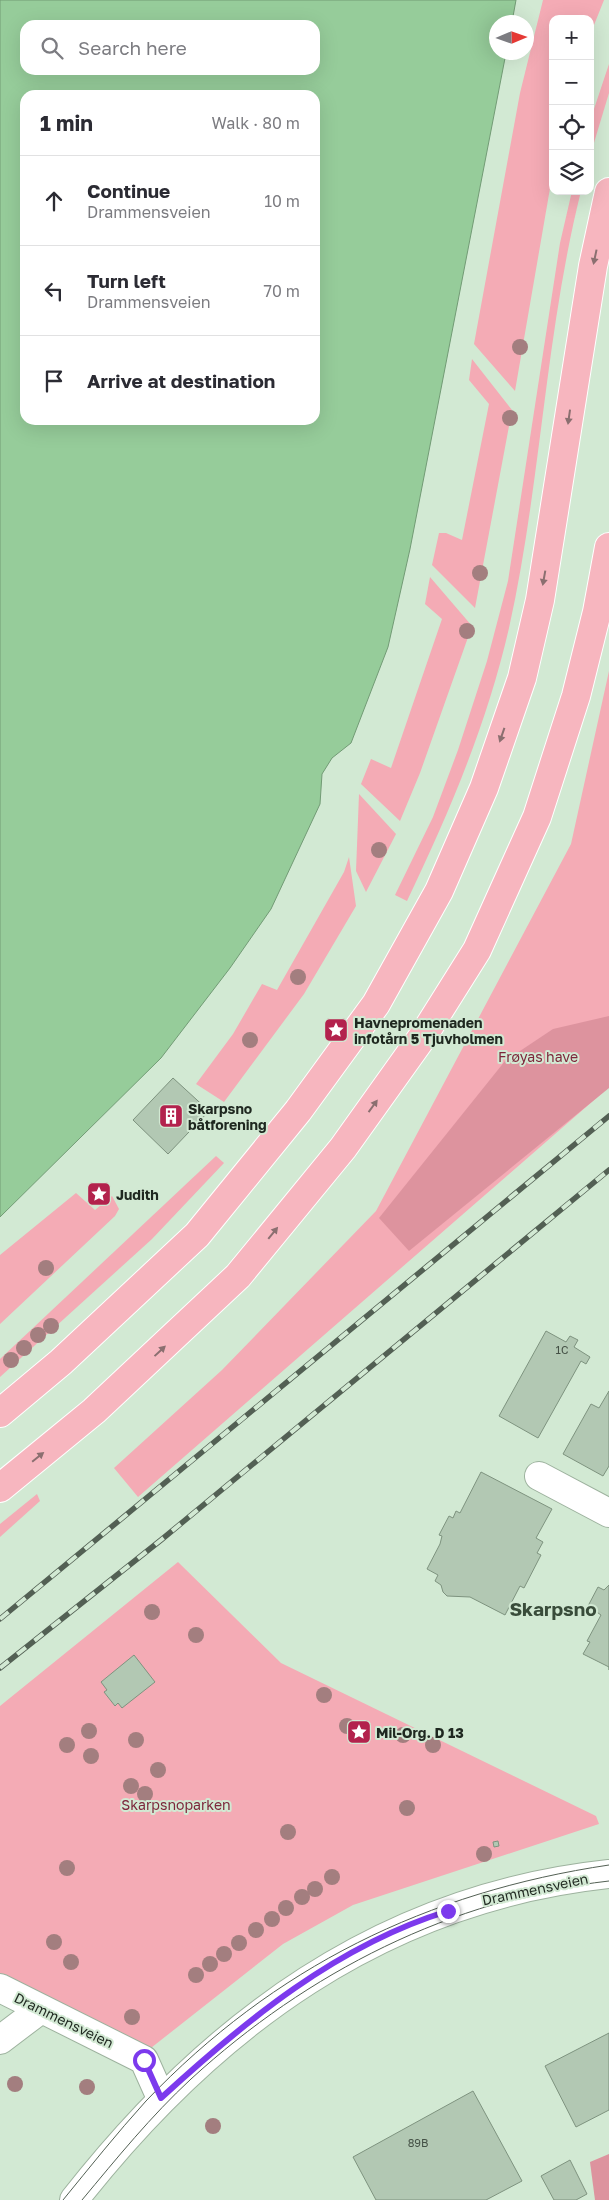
<!DOCTYPE html>
<meta charset="utf-8">
<style>
:root{--surface:#fff;--page:#f2f2f3;--text:#2b2b33;--muted:#7c7c81;--line:#e1e1e2}
body{margin:0;font-family:"Golos Text",sans-serif;background:var(--page);color:var(--text)}
.controls{position:absolute;right:15px;top:15px;display:grid;overflow:hidden;border-radius:10px;box-shadow:0 5px 20px #0002}
.controls button{width:45px;height:45px;display:grid;place-items:center;padding:0;border:0;border-bottom:1px solid var(--line);background:var(--surface);color:var(--text);font:25px sans-serif}
.compass{position:absolute;left:489px;top:15px;width:45px;height:45px;border-radius:50%;background:var(--surface);box-shadow:0 5px 20px #0002;rotate:88deg}
.stop{position:absolute;width:15px;height:15px;margin:-11px;border:4px solid #7c3aed;border-radius:50%;background:#fff}
.stop.end{background:#7c3aed;border-color:#fff;box-shadow:0 1px 5px #0008}
.list{margin:0;padding:0;list-style:none}
h2{display:flex;justify-content:space-between;align-items:center;height:65px;margin:0;padding:0 20px;font-size:21px}
h2 small{font-size:16px;font-weight:400;color:var(--muted)}
.list li{display:grid;grid-template-columns:32px 1fr auto;gap:15px;align-items:center;box-sizing:border-box;height:90px;padding:0 20px;border-top:1px solid var(--line)}
.list b{display:block;font-size:19px;white-space:nowrap}
.list p{margin:0;font-size:16px;white-space:nowrap;color:var(--muted)}
.list em{font-size:16px;font-style:normal;color:var(--muted)}
.icon{flex:none;width:28px;height:28px;fill:none;stroke:currentColor;stroke-width:2;stroke-linecap:round;stroke-linejoin:round}
.map{position:relative;flex:none;width:609px;height:2200px;overflow:hidden}
.search{position:absolute;background:var(--surface);box-shadow:0 5px 20px #0002;left:20px;top:20px;width:300px;height:55px;display:flex;align-items:center;gap:12px;box-sizing:border-box;padding:0 18px;border-radius:15px;color:var(--muted);font-size:19px}
.panel{position:absolute;background:var(--surface);box-shadow:0 5px 20px #0002;left:20px;top:90px;width:300px;height:335px;border-radius:15px}
.map>svg:first-child{display:block}
.green{fill:#f4abb5}
.forest{fill:#dd939e}
.water{fill:#96cc9a;stroke:#729b75;fill-rule:evenodd}
.building{fill:#b2c8b3;stroke:#7e937f}
.lines{fill:none;stroke-linecap:round;stroke-linejoin:round}
.minor-casing{stroke:#9db29e;stroke-width:30}
.highway-casing{stroke:#fff;stroke-width:30}
.minor{stroke:#fff;stroke-width:28}
.highway{stroke:#f7b6bf;stroke-width:28}
.tram{stroke:#536054;stroke-width:1}
.rail-casing{stroke:#536054;stroke-width:5.5}
.rail{stroke:#d2e9d3;stroke-width:4;stroke-dasharray:11;stroke-linecap:butt}
.tree{fill:#a37e7f}
.oneway{fill:#8b6f70}
.route{stroke:#7c3aed;stroke-width:6}
.labels{text-anchor:middle;dominant-baseline:central;stroke-width:4;stroke-linejoin:round;paint-order:stroke}
.number-label{font-size:11px;fill:#445045}
.poi-label{font-size:14px;font-weight:bold;fill:#1f2820;stroke:#d2e9d3;text-anchor:start}
.park-label{font-size:14px;fill:#7d273b;stroke:#d2e9d3}
.street-label{font-size:14px;fill:#1f2820;stroke:#d2e9d3}
.district-label{font-size:19px;font-weight:bold;fill:#394c3a;stroke:#d2e9d3}
</style>
<div class="map">
<svg width="609" height="2200" viewBox="0 0 609 2200">
<rect width="100%" height="100%" fill="#d2e9d3"/>
<g class="green">
<polygon points="543,0 604,0 590,35 590,19 553,19 553,171 515,391 474,344 520,93"/>
<polygon points="609,64 609,93 590,156 590,121"/>
<path d="M572,191H581C545,335 541,484 509,628C487,724 449,813 407,901L395,895L433,817L458,750L487,661L508,581L560,243Z"/>
<polygon points="472,359 512,410 475,608 432,565 439,533 446,533 462,540 489,404 469,380"/>
<polygon points="430,577 472,626 420,773 400,821 361,784 371,759 391,768 442,619 425,604"/>
<polygon points="609,671 609,1087 138,1497 114,1468 222,1370 376,1211 571,844"/>
<polygon points="359,794 396,834 366,892 356,871"/>
<polygon points="349,857 356,906 304,994 224,1102 196,1084 233,1034 262,984 277,990 344,872"/>
<polygon points="216,1156 224,1163 152,1239 0,1377 0,1359"/>
<polygon points="76,1193 95,1210 112,1196 119,1209 115,1216 0,1324 0,1255"/>
<polygon points="37,1494 40,1501 0,1537 0,1524"/>
<polygon points="178,1562 281,1663 596,1816 599,1824 353,1905 283,1944 142,2055 0,1988 0,1706"/>
</g>
<g class="forest">
<polygon points="609,1016 609,1088 409,1251 379,1218 505,1061 553,1029"/>
<polygon points="609,2154 609,2200 595,2200 590,2162"/>
</g>
<path class="water" d="M0,0H516L512,22H496V52L506,53L410,549L388,647L351,743L332,758L322,774L320,804L271,909L230,968L161,1058L0,1217ZM25,25H315V70H25ZM25,95H315V420H25Z"/>
<g class="building">
<polygon points="173,1078 209,1111 168,1154 133,1120"/>
<polygon points="546,1331 566,1342 570,1336 578,1340 574,1347 590,1357 586,1364 581,1361 538,1438 499,1416"/>
<polygon points="609,1391 609,1466 603,1476 563,1454 591,1404 599,1408"/>
<polygon points="481,1472 552,1509 536,1538 543,1542 537,1553 541,1555 524,1588 520,1586 505,1615 470,1597 447,1596 443,1592 441,1585 435,1581 438,1575 427,1569 440,1544 442,1536 439,1535 449,1516 453,1518 456,1511 460,1513"/>
<polygon points="609,1585 609,1670 609,1667 583,1654 590,1642 587,1641 601,1615 588,1606 598,1587 604,1590"/>
<polygon points="134,1655 155,1682 122,1708 118,1703 115,1706 104,1692 107,1690 101,1682"/>
<polygon points="498,1841 499,1846 494,1847 493,1842"/>
<polygon points="609,2033 609,2110 576,2127 545,2066"/>
<polygon points="473,2091 522,2181 486,2200 376,2200 353,2157"/>
<polygon points="570,2160 587,2194 576,2200 554,2200 541,2176"/>
</g>
<g class="lines">
<defs>
<g id="minor">
<polyline points="539,1476 609,1513"/>
<polyline points="0,1988 144,2060 161,2098"/>
<polyline points="0,2040 41,2009"/>
<path d="M74,2200C211,2025 382,1898 609,1874"/>
</g>
<g id="highway">
<polyline points="0,1413 61,1362 197,1235 298,1111 376,1004 439,891 484,788 522,678 540,600 593,266 609,192"/>
<polyline points="0,1488 94,1411 238,1276 343,1148 423,1036 477,950 537,817 576,696 597,612 609,547"/>
</g>
</defs>
<use href="#minor" class="minor-casing"/>
<use href="#highway" class="highway-casing"/>
<use href="#minor" class="minor"/>
<use href="#highway" class="highway"/>
<g class="tram">
<path d="M63,2200C90,2167 117,2133 146,2101C274,1967 427,1892 609,1865"/>
<path d="M82,2200C117,2158 151,2116 191,2079C308,1972 451,1899 609,1881"/>
</g>
<defs>
<g id="rail">
<polyline points="0,1619 609,1116"/>
<polyline points="0,1668 161,1540 609,1170"/>
</g>
</defs>
<use href="#rail" class="rail-casing"/>
<use href="#rail" class="rail"/>
</g>
<g class="tree">
<circle cx="520" cy="347" r="8"/>
<circle cx="510" cy="418" r="8"/>
<circle cx="480" cy="573" r="8"/>
<circle cx="467" cy="631" r="8"/>
<circle cx="379" cy="850" r="8"/>
<circle cx="298" cy="977" r="8"/>
<circle cx="250" cy="1040" r="8"/>
<circle cx="46" cy="1268" r="8"/>
<circle cx="51" cy="1326" r="8"/>
<circle cx="38" cy="1335" r="8"/>
<circle cx="24" cy="1348" r="8"/>
<circle cx="11" cy="1360" r="8"/>
<circle cx="152" cy="1612" r="8"/>
<circle cx="196" cy="1635" r="8"/>
<circle cx="324" cy="1695" r="8"/>
<circle cx="347" cy="1726" r="8"/>
<circle cx="89" cy="1731" r="8"/>
<circle cx="403" cy="1735" r="8"/>
<circle cx="136" cy="1740" r="8"/>
<circle cx="67" cy="1745" r="8"/>
<circle cx="433" cy="1745" r="8"/>
<circle cx="91" cy="1756" r="8"/>
<circle cx="158" cy="1770" r="8"/>
<circle cx="131" cy="1786" r="8"/>
<circle cx="145" cy="1794" r="8"/>
<circle cx="407" cy="1808" r="8"/>
<circle cx="288" cy="1832" r="8"/>
<circle cx="484" cy="1854" r="8"/>
<circle cx="67" cy="1868" r="8"/>
<circle cx="332" cy="1877" r="8"/>
<circle cx="315" cy="1889" r="8"/>
<circle cx="302" cy="1897" r="8"/>
<circle cx="286" cy="1908" r="8"/>
<circle cx="272" cy="1919" r="8"/>
<circle cx="256" cy="1930" r="8"/>
<circle cx="54" cy="1942" r="8"/>
<circle cx="239" cy="1943" r="8"/>
<circle cx="224" cy="1954" r="8"/>
<circle cx="71" cy="1962" r="8"/>
<circle cx="210" cy="1964" r="8"/>
<circle cx="196" cy="1975" r="8"/>
<circle cx="132" cy="2017" r="8"/>
<circle cx="15" cy="2084" r="8"/>
<circle cx="87" cy="2087" r="8"/>
<circle cx="213" cy="2126" r="8"/>
</g>
<defs><path id="oneway-solid" d="M-6-.8H1V-3.2L6.5 0L1 3.2V.8H-6Z" transform="scale(1.25)"/></defs>
<g class="oneway">
<use href="#oneway-solid" transform="translate(595 257) rotate(102)"/>
<use href="#oneway-solid" transform="translate(569 417) rotate(98)"/>
<use href="#oneway-solid" transform="translate(544 578) rotate(100)"/>
<use href="#oneway-solid" transform="translate(502 735) rotate(109)"/>
<use href="#oneway-solid" transform="translate(373 1106) rotate(-54)"/>
<use href="#oneway-solid" transform="translate(273 1233) rotate(-51)"/>
<use href="#oneway-solid" transform="translate(160 1351) rotate(-43)"/>
<use href="#oneway-solid" transform="translate(38 1457) rotate(-39)"/>
</g>
<g class="lines">
<path class="route" d="M144,2060L161,2098C245,2021 337,1945 448,1911"/>
</g>
<defs>
<symbol id="sight-square" viewBox="-11 -11 22 22"><rect x="-9" y="-9" width="18" height="18" rx="4" fill="#b3224d" stroke="#d2e9d3"/><path d="M0-6L1.8-2.2L6-1.7L2.9 1.2L3.7 5.4L0 3.3L-3.7 5.4L-2.9 1.2L-6-1.7L-1.8-2.2Z" fill="#fff"/></symbol>
<symbol id="building-square" viewBox="-11 -11 22 22"><rect x="-9" y="-9" width="18" height="18" rx="4" fill="#b3224d" stroke="#d2e9d3"/><path d="M-4-6H4V6H1V3H-1V6H-4ZM-2.5-4.3h1.7v1.8h-1.7ZM.8-4.3h1.7v1.8H.8ZM-2.5-1h1.7V.8h-1.7ZM.8-1h1.7V.8H.8Z" fill="#fff"/></symbol>
</defs>
<g fill-rule="evenodd">
<use href="#sight-square" x="322" y="1016" width="28" height="28"/>
<use href="#building-square" x="157" y="1102" width="28" height="28"/>
<use href="#sight-square" x="85" y="1180" width="28" height="28"/>
<use href="#sight-square" x="345" y="1718" width="28" height="28"/>
</g>
<g class="labels">
<g class="number-label">
<text x="562" y="1349">1C</text>
<text x="418" y="2142">89B</text>
</g>
<g class="poi-label">
<text x="354" y="1022">Havnepromenaden<tspan x="354" dy="16">infotårn 5 Tjuvholmen</tspan></text>
<text x="188" y="1108">Skarpsno<tspan x="188" dy="16">båtforening</tspan></text>
<text x="116" y="1194">Judith</text>
<text x="376" y="1732">Mil-Org. D 13</text>
</g>
<g class="park-label">
<text x="538" y="1056">Frøyas have</text>
<text x="176" y="1804">Skarpsnoparken</text>
</g>
<g class="street-label">
<text transform="translate(535 1889) rotate(-12)">Drammensveien</text>
<text transform="translate(64 2020) rotate(26)">Drammensveien</text>
</g>
<g class="district-label">
<text x="553" y="1608">Skarpsno</text>
</g>
</g>
</svg>
<div class="controls">
<button>+</button>
<button>−</button>
<button><svg class="icon" aria-label="locate" viewBox="0 0 24 24"><circle cx="12" cy="12" r="6"/><path d="M12 2v4M12 18v4M2 12h4M18 12h4"/></svg></button>
<button><svg class="icon" aria-label="layers" viewBox="0 0 24 24"><path d="M12 4l9 5-9 5-9-5zM3 14l9 5 9-5"/></svg></button>
</div>
<svg class="compass" viewBox="-18 -18 36 36"><path d="M0-13l5 13h-10z" fill="#e53935"/><path d="M0 13l5-13h-10z" fill="#7c7c81"/></svg>
<div class="stop" style="left:144px;top:2060px"></div>
<div class="stop end" style="left:448px;top:1911px"></div>
<div class="search"><svg class="icon" aria-label="search" viewBox="0 0 24 24"><circle cx="10" cy="10" r="6"/><path d="M15 15l6 6"/></svg>Search here</div>
<section class="panel">
<h2>1 min<small>Walk · 80 m</small></h2>
<ul class="list">
<li><svg class="icon" aria-label="ahead" viewBox="0 0 24 24"><path d="M12 20V5M6 11l6-6 6 6"/></svg><div><b>Continue</b><p>Drammensveien</p></div><em>10 m</em></li>
<li><svg class="icon" aria-label="left" viewBox="0 0 24 24"><path d="M17 20v-9H6M10 6l-5 5 5 5"/></svg><div><b>Turn left</b><p>Drammensveien</p></div><em>70 m</em></li>
<li><svg class="icon" aria-label="arrive" viewBox="0 0 24 24"><path d="M6 21V4h12l-3 4 3 4H6"/></svg><div><b>Arrive at destination</b></div></li>
</ul>
</section>
</div>
